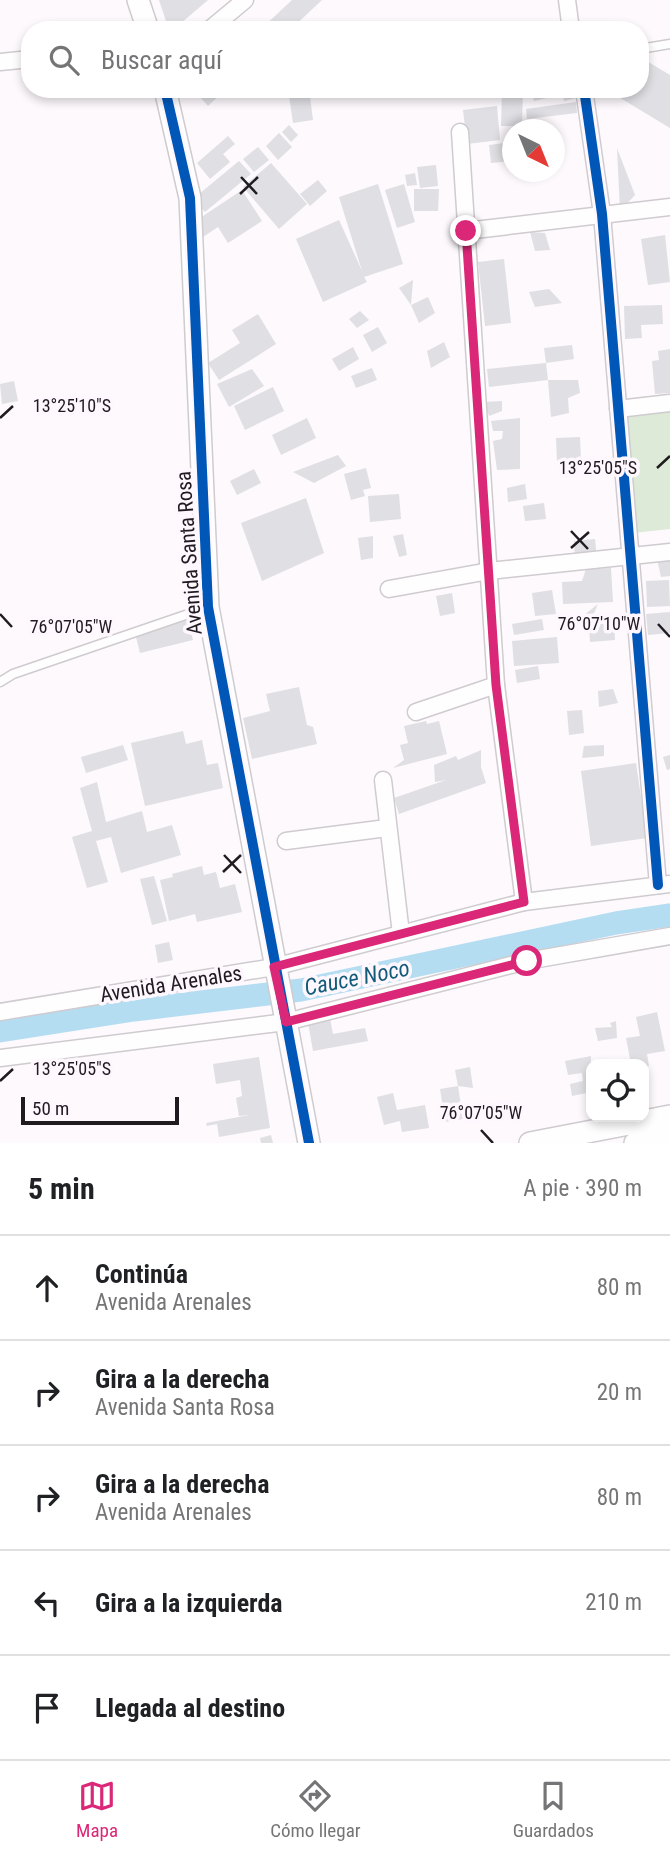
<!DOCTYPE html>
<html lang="es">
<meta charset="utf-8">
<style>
:root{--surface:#fff;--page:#f6f6f6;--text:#202124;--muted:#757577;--line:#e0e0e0;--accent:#db2777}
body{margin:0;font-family:"Roboto Condensed",sans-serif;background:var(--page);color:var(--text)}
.controls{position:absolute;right:21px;bottom:21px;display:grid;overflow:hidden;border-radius:14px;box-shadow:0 4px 10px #0003}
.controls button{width:63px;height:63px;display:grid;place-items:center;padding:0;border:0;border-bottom:2px solid var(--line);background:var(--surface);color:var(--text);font:35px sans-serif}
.compass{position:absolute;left:502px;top:119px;width:63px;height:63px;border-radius:50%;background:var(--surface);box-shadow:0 4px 10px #0003;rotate:137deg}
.scale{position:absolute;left:21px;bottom:18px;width:158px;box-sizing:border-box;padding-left:7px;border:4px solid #201b20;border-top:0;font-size:19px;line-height:24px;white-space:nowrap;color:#201b20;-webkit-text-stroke:5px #fef8fe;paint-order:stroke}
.stop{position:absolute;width:21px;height:21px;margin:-16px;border:5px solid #db2777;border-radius:50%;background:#fff}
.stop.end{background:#db2777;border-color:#fff;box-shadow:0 2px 7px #0008}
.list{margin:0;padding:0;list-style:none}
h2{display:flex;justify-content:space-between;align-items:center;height:91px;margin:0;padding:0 28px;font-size:30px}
h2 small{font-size:23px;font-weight:400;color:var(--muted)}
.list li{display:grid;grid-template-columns:46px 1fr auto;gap:21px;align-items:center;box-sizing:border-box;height:105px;padding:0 28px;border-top:2px solid var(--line)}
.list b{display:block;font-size:26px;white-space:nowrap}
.list p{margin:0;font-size:23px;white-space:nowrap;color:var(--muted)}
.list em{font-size:23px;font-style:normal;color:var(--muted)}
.icon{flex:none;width:38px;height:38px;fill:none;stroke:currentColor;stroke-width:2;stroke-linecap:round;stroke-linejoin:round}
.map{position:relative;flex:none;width:670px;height:1143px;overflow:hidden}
.search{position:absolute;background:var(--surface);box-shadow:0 4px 10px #0003;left:21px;right:21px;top:21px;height:77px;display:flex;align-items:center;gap:18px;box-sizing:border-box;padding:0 24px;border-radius:28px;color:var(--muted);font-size:26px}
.sheet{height:616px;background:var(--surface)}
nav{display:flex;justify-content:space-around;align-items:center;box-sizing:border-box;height:98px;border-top:2px solid var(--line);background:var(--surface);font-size:19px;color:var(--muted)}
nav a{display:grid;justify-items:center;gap:4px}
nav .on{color:var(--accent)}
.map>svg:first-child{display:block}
.green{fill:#ddead7}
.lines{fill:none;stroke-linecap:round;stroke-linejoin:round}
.canal{stroke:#b5ddf2;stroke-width:23}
.building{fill:#e0dfe4}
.service-casing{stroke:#cfcbcf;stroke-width:11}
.minor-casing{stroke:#cfcbcf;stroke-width:19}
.tertiary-casing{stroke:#cfcbcf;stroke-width:24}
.service{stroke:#fffeff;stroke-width:8}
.minor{stroke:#fffeff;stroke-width:16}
.tertiary{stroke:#fffeff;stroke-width:21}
.cycleway-casing{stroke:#fef8fe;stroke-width:15}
.cycleway{stroke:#0057b8;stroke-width:10}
.route{stroke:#db2777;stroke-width:9}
.ticks{fill:none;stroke:#201b20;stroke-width:2.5}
.labels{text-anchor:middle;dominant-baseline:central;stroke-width:7;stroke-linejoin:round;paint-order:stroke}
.street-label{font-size:21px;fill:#201b20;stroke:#fef8fe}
.water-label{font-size:23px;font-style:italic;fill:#125c7a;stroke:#fef8fe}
.ticks-label{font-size:18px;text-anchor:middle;fill:#201b20;stroke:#fef8fe;stroke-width:7;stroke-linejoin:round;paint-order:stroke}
</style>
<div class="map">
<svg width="670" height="1143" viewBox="0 0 670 1143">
<rect width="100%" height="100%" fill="#fdf9fd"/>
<polygon class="green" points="670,409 670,529 633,533 622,413"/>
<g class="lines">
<polyline class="canal" points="0,1031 134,1010 301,990 616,923 670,915"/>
</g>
<g class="building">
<polygon points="159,0 208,0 173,30 169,30"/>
<polygon points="292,0 322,0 290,30 260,30"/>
<polygon points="640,57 670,75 670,128 612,93 614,89 640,89"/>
<polygon points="193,89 226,89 208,106"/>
<polygon points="288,89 309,89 313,120 293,123"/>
<polygon points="502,89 523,89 522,126 501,126"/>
<polygon points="531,89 558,89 559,95 534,101"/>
<polygon points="562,89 579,89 581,97 564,101"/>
<polygon points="576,102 577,113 527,119 526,109"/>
<polygon points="497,106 500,140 467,144 463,110"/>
<polygon points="289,125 298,135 291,142 282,132"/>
<polygon points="279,133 292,147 278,160 266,146"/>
<polygon points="228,136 235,144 223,154 230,162 210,179 197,163"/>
<polygon points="512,142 512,161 491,163 489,145"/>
<polygon points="258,147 269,160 254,172 243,159"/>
<polygon points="617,148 635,195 620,211"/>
<polygon points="239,161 251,174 205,212 193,199"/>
<polygon points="271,163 307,204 279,229 243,187"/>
<polygon points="436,165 438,186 420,188 417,167"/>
<polygon points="415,173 417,185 407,186 405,175"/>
<polygon points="318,180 327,191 310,206 300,194"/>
<polygon points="378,184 403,264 364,277 367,282 323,302 296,239 339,220 362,271 339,197"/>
<polygon points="404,184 415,222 397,228 385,190"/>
<polygon points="414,189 439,189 438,211 414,211"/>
<polygon points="242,190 262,221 228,243 218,227 203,237 194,222"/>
<polygon points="530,232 545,233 550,250 535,251"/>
<polygon points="665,235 670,282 648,285 641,239"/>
<polygon points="504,259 511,323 485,326 478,262"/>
<polygon points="413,280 411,305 428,297 435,313 419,323 411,305 399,288"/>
<polygon points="549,289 562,303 535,307 529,292"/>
<polygon points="662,305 663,324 641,325 642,338 625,339 624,306"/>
<polygon points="360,311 369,320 357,328 349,319"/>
<polygon points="258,314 276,344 219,380 208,363 240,343 232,330"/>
<polygon points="378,327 387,343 372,352 363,335"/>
<polygon points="444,342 450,357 431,368 427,351"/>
<polygon points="572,345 574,359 546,363 544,348"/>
<polygon points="353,347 359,359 339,371 332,359"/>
<polygon points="670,349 670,393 655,394 652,361 659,360 658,351"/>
<polygon points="546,363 548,380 489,387 487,369"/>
<polygon points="372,368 377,380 356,388 351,376"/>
<polygon points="252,369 264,386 229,407 217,384"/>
<polygon points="548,380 578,380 580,393 568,398 569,413 551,417"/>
<polygon points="14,381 18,401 2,404 0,384"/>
<polygon points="273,387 284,411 245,430 234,406"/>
<polygon points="502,401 502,411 489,416 484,402"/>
<polygon points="307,418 316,438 281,455 272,435"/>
<polygon points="520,418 520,469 497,470 493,441 502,439 503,431 493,431 491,421"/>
<polygon points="580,437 581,460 557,461 556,438"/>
<polygon points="338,455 346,466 314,483 293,472"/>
<polygon points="366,468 371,488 363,490 365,496 351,500 344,474"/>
<polygon points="254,469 261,483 237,495 230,481"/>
<polygon points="525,484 527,499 508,502 507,488"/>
<polygon points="399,494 401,519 370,522 368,496"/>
<polygon points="306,498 324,553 262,581 241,523"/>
<polygon points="544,503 546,519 525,521 523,506"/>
<polygon points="403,534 407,555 399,557 393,536"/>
<polygon points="373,536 373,558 361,560 358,538"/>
<polygon points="595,539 597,560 575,561 574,541"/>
<polygon points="670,557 670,576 661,577 657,559"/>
<polygon points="611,568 613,602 563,604 562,582 582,581 586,569"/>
<polygon points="669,580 670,606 647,607 646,581"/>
<polygon points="552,590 556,614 535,616 532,593"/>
<polygon points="452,593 455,613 440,616 436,596"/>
<polygon points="598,604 589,625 575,622"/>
<polygon points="670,612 670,633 648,635 646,614"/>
<polygon points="542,619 544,630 514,635 512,624"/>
<polygon points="188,620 193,640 140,653 135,633"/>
<polygon points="614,622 615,640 590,642 589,625"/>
<polygon points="557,637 559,663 514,666 512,641"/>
<polygon points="538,666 540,679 517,683 515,670"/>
<polygon points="299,687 307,725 313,727 317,744 252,759 243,718 270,711 266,694"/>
<polygon points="613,689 618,703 599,707 598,691"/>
<polygon points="582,710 584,733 569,735 567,711"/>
<polygon points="426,721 427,724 439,721 447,754 393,768 404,760 400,745 408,743 404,726"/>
<polygon points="183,731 186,744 202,740 207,765 218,763 223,788 145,806 131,743"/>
<polygon points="123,745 128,760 86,773 81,757"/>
<polygon points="604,745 604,756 582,758 584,746"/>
<polygon points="481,750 481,767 486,783 399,814 394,798 446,780 435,782 434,765 456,756 458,760"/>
<polygon points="670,755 670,769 667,770 663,757"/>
<polygon points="636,763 647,838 591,846 581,771"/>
<polygon points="97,782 106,822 142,811 147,832 172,825 181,855 121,873 111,837 96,841 108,882 87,888 72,837 92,831 80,788"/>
<polygon points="202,866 204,875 216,872 220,888 235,884 242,912 197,922 195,914 169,921 160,880 173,877 172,874"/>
<polygon points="154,876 167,921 152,925 140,879"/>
<polygon points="169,942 173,960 158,963 155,945"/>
<polygon points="657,1012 665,1051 647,1054 649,1066 645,1067 648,1082 644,1083 644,1064 631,1064 626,1038 640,1036 636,1017"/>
<polygon points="329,1013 333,1034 365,1028 368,1041 313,1051 307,1017"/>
<polygon points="616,1021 617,1038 598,1041 595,1028 612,1027 610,1023"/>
<polygon points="591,1056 591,1092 572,1096 570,1084 583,1081 582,1073 568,1075 565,1061"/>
<polygon points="259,1057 270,1128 219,1137 217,1124 207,1126 206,1123 250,1115 239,1116 236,1098 242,1096 240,1080 216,1084 213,1064"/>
<polygon points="470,1067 473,1088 458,1086 455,1070"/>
<polygon points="458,1086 463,1119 445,1122 440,1089"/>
<polygon points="393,1093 397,1110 425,1105 429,1128 402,1132 400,1121 384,1125 377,1097"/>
<polygon points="271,1135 273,1143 261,1143 260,1138"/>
</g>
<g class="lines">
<defs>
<g id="service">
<polyline points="640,49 670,44"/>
<polyline points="0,682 13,674 206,608"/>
</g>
<g id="minor">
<polyline points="567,0 571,30"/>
<polyline points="209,30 245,0"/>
<polyline points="0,62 30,59"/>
<polyline points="584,89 602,214 658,885"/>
<polyline points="460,132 496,685 524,902"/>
<polyline points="466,231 670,207"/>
<polyline points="618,409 670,403"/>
<polyline points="389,589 489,571 670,552"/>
<polyline points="416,712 496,685"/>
<polyline points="383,780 401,934"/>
<polyline points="286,841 387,828"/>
<polyline points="0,1012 274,967 524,902 670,884"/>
<polyline points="0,1058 286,1022 527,961 670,936"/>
</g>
<g id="tertiary">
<polyline points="138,0 148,30"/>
<polyline points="165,89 190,198 208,607 309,1143"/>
<polyline points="530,1143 670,1116"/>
<polyline points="635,1143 670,1136"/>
</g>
</defs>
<use href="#service" class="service-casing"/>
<use href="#minor" class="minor-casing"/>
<use href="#tertiary" class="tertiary-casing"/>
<use href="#service" class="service"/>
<use href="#minor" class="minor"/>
<use href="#tertiary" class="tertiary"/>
<defs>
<g id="cycleway">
<polyline points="165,89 190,198 208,607 309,1143"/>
<polyline points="584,89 602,214 658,885"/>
</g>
</defs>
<use href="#cycleway" class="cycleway-casing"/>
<use href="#cycleway" class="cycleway"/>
</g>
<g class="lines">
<polyline class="route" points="466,231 496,685 524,902 274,967 286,1022 527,961"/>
</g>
<path class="ticks" d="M241,177L257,194M240,194L258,177M0,418L13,406M657,468L670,456M571,531L588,549M571,548L589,532M0,614L12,627M658,624L670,637M224,855L241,873M223,872L241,855M0,1081L13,1069M481,1130L493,1143"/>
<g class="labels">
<g class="street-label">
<text transform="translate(189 553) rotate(-94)">Avenida Santa Rosa</text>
<text transform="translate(171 984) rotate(-9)">Avenida Arenales</text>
</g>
<g class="water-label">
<text transform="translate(357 978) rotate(-11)">Cauce Noco</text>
</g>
</g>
<g class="ticks-label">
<text x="72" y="412">13°25'10"S</text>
<text x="598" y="474">13°25'05"S</text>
<text x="599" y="630">76°07'10"W</text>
<text x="71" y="633">76°07'05"W</text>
<text x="72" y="1075">13°25'05"S</text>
<text x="481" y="1119">76°07'05"W</text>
</g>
</svg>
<div class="controls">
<button><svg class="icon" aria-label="locate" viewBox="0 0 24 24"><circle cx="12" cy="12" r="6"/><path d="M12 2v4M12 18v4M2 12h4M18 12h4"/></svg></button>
</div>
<svg class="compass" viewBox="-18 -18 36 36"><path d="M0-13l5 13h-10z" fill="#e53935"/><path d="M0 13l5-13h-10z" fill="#757577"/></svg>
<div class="scale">50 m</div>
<div class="stop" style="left:527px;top:961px"></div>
<div class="stop end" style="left:466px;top:231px"></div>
<div class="search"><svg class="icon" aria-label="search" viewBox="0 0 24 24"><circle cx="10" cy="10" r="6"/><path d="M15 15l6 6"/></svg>Buscar aquí</div>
</div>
<section class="sheet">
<h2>5 min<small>A pie · 390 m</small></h2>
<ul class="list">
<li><svg class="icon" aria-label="ahead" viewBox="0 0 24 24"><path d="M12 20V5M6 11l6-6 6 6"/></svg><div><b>Continúa</b><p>Avenida Arenales</p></div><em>80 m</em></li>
<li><svg class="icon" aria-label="right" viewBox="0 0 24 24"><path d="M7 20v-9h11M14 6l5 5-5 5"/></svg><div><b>Gira a la derecha</b><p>Avenida Santa Rosa</p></div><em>20 m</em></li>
<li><svg class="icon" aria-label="right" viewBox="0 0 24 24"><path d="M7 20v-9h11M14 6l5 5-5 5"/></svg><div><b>Gira a la derecha</b><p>Avenida Arenales</p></div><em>80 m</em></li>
<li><svg class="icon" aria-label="left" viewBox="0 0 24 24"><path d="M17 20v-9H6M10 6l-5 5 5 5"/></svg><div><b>Gira a la izquierda</b></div><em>210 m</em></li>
<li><svg class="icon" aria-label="arrive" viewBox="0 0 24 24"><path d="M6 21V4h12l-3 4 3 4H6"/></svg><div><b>Llegada al destino</b></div></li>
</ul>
</section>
<nav>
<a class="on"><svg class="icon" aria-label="map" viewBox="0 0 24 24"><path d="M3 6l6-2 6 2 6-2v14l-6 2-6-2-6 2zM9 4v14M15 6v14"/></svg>Mapa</a>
<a><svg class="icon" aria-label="directions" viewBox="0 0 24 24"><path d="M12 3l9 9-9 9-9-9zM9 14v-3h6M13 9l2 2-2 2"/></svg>Cómo llegar</a>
<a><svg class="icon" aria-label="saved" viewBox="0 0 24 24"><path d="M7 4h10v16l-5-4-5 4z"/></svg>Guardados</a>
</nav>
